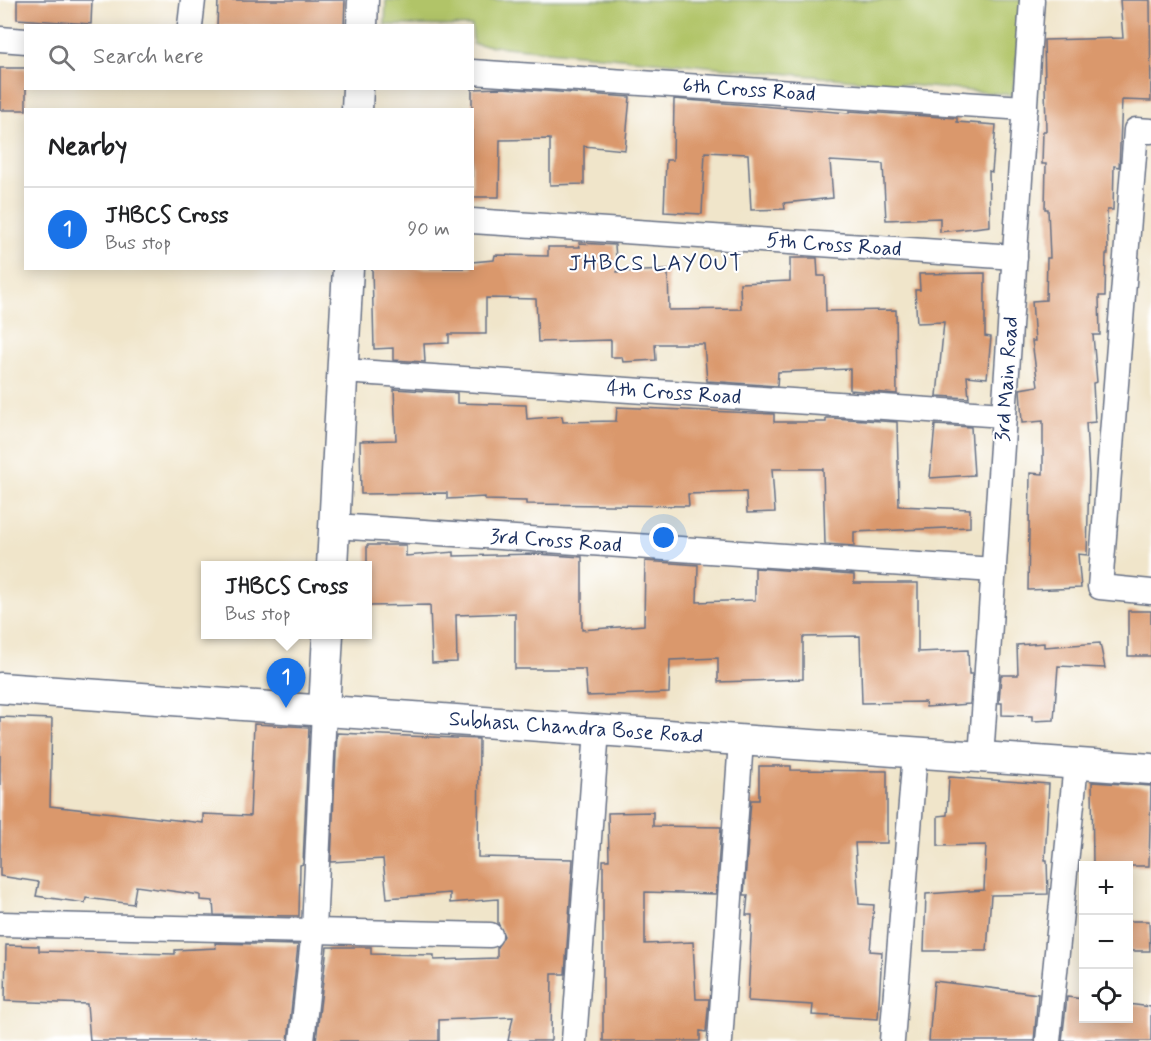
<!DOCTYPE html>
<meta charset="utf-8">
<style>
:root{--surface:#fff;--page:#f2f2f2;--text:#202124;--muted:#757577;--line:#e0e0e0;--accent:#1a73e8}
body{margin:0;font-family:Mynerve,sans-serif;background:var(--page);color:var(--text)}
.controls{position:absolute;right:18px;bottom:18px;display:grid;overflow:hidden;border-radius:0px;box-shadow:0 3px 15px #0003}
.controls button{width:54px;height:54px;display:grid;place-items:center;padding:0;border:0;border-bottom:2px solid var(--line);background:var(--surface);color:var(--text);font:30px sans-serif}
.you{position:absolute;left:664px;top:538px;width:21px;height:21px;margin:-15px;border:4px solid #fff;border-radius:50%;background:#1a73e8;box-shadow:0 0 0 9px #1a73e833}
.badge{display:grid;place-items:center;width:39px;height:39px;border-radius:50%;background:var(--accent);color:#fff;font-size:20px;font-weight:700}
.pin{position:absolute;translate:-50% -50px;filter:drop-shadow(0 2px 3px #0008)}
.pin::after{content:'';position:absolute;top:32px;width:21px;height:18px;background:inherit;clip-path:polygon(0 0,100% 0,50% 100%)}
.popup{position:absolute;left:201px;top:561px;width:171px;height:78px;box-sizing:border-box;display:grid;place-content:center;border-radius:0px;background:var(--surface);filter:drop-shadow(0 2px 4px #0005);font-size:20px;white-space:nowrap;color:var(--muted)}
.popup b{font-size:22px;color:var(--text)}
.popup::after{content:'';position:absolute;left:50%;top:100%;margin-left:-12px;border:12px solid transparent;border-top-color:var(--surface)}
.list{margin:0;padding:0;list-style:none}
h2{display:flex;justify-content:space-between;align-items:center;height:78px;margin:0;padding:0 24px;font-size:26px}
h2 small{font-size:20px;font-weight:400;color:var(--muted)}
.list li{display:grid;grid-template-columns:39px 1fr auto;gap:18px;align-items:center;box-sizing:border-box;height:84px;padding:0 24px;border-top:2px solid var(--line)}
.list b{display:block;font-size:22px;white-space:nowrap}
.list p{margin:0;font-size:20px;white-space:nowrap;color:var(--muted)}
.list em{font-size:20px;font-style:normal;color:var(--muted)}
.icon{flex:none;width:33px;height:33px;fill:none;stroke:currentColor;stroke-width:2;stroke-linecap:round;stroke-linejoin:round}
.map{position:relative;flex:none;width:1151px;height:1041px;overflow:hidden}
.search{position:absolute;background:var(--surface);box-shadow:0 3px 15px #0003;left:24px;top:24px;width:450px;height:66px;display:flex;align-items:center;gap:15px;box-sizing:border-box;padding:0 21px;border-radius:0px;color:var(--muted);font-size:22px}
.panel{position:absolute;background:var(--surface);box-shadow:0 3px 15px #0003;left:24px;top:108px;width:450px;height:162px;border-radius:0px}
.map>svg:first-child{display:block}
.green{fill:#b1c468;stroke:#667a63;stroke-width:1.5}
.building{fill:#da986c}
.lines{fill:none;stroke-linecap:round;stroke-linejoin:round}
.minor-casing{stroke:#666f84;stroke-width:27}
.tertiary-casing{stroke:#666f84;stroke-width:33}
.minor{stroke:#fff;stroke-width:24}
.tertiary{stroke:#fff;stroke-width:30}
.labels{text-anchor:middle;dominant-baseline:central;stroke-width:4.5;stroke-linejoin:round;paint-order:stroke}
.street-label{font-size:21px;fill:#1b2f5e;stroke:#fff}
.neighbourhood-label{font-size:22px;letter-spacing:1.5px;fill:#1b2f5e;stroke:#fff}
</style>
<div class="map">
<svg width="1151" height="1041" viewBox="0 0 1151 1041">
<rect width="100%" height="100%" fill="#fff"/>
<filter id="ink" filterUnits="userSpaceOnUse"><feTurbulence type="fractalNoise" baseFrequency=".0167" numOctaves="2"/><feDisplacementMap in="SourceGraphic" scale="12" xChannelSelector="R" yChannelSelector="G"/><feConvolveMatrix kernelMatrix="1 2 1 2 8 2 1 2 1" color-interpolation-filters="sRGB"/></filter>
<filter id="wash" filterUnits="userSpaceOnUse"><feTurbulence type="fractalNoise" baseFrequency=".008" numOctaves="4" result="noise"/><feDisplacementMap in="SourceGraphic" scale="24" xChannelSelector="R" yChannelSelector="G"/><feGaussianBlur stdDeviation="1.35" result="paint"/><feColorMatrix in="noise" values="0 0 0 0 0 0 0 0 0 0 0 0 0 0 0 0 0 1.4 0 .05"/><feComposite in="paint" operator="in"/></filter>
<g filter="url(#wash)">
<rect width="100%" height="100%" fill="#f0e5ca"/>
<polygon class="green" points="386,0 1022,0 1013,95 473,44 472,26 385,25"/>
<g id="blocks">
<g class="building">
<polygon points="17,0 92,0 91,24 17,19"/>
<polygon points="218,0 345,0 344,26 217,26"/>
<polygon points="1120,0 1150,0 1151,101 1122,100 1119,167 1114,166 1113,210 1107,210 1108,254 1106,254 1105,296 1099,296 1100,335 1093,335 1097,382 1093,383 1095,422 1086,423 1089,475 1087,555 1078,554 1081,588 1028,590 1030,473 1043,474 1043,421 1022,423 1020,389 1038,386 1032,341 1035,341 1032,301 1046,300 1047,258 1050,258 1048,209 1045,209 1046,164 1042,164 1043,131 1046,131 1044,40 1123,38"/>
<rect x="0" y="68" width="26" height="42"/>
<polygon points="502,88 630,97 625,150 584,146 584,184 550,185 550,139 500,140 499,197 472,197 472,89"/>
<polygon points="674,99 849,113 849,111 957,118 957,122 996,125 992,172 989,171 990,226 940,232 940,218 886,220 883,164 830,161 833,198 784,203 785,209 751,210 748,154 705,152 702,214 664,212 666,160 673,160"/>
<polygon points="579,243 615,245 617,272 668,270 669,310 741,309 740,283 790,281 790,258 817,258 818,276 825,276 826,311 896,310 897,394 850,390 850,369 778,372 777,386 707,381 704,344 655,344 656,360 623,362 622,357 611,357 611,340 538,342 536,299 486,298 486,334 449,334 449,343 424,344 425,362 393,360 393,348 374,349 372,268 472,268 472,262 494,260 495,255 548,256 548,247 580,247"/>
<polygon points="985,273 985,336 991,337 987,378 967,376 969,398 937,396 944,322 917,323 915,290 920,290 919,274"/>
<polygon points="394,389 457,393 457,403 526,405 527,419 562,416 563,422 616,421 617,407 774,414 774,422 826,422 826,418 832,418 897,422 899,506 970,509 970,527 854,532 854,546 825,544 823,469 772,469 775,512 747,513 746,492 688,494 689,506 526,504 526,501 485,500 485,497 447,499 447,493 361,494 360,441 396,440"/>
<polygon points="935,425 971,427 974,475 930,478"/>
<polygon points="367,545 406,545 406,556 454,552 454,556 536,554 582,557 582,630 644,625 645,561 698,565 697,602 755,600 755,568 854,575 854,583 918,583 918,652 968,650 969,674 972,674 970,704 926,707 925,702 862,703 860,636 803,637 803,679 718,682 718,658 670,660 669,693 587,696 585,669 515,669 515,613 456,615 457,662 432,663 430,605 367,606"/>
<rect x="1128" y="611" width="23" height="45"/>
<polygon points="1044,643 1044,647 1100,643 1105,668 1058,666 1054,720 1032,721 1032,716 1002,715 1002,703 999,703 1001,675 1018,675 1017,645"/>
<polygon points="0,717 52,719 50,806 203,823 203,814 250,816 254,724 309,727 303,864 300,865 299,916 214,915 213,901 200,900 200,895 136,886 133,904 86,898 85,903 36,896 39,882 0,876"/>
<polygon points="337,733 479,739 478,857 573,859 565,974 552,974 551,1041 508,1041 513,1017 439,1020 439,1041 316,1041 327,947 371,947 371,954 434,955 434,960 497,958 497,947 504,936 498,923 498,899 450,903 450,893 387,898 383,859 331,862"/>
<polygon points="759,766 791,766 791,770 887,771 887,843 855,843 859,904 874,905 870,951 882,952 878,1019 812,1015 813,1005 748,1001 752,915 746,915 748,895 744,895 751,800 759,800"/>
<polygon points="949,777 1049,784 1045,860 1047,860 1048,894 991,895 987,951 924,951 926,894 984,890 986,845 938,846 938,816 947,815"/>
<polygon points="1092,782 1151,786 1149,866 1093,866"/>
<polygon points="653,812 653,826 721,827 716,894 645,892 645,944 693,942 696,999 709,999 706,1032 700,1031 700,1041 603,1041 603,860 609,860 608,813"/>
<polygon points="1128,921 1149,921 1150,951 1128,951"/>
<polygon points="215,943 298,945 288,1041 90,1041 87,1004 5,1001 6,945 39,946 39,951 175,954 175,950 216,948"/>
<polygon points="934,981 1038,994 1034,1041 929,1041"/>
<polygon points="1067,997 1083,999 1083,1018 1128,1018 1128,1004 1151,1007 1151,1041 1062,1041"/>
</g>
</g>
</g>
<g filter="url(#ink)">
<use href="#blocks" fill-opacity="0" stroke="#666f84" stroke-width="1.5"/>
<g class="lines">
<defs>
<g id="minor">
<polyline points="190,26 193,0"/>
<polyline points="0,39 26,41"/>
<polyline points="472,72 1025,108"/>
<polyline points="1151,131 1136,130 1100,587 1151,592"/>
<polyline points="472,221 1015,257"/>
<polyline points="343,371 1004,415"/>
<polyline points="335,526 994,570"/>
<polyline points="981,758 1032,0"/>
<polyline points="0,924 490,935"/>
<polyline points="302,1041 314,930 324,710"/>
<polyline points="574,1041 597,730"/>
<polyline points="720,1041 741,741"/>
<polyline points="892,1041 915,753"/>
<polyline points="1048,1041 1076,764"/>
</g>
<g id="tertiary">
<polyline points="362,26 363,0"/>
<polyline points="357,110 358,88"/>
<polyline points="332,566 348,268"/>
<polyline points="0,688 1151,769"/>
<polyline points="324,710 328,634"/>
</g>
</defs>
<use href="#minor" class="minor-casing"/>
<use href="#tertiary" class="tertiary-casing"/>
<use href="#minor" class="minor"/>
<use href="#tertiary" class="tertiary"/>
</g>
</g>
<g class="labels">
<g class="street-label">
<text transform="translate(749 90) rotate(4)">6th Cross Road</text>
<text transform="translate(834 245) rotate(4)">5th Cross Road</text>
<text transform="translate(1007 379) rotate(-86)">3rd Main Road</text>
<text transform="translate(674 393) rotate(4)">4th Cross Road</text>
<text transform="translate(556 541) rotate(4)">3rd Cross Road</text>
<text transform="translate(576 728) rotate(4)">Subhash Chandra Bose Road</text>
</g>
<g class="neighbourhood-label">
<text x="656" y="264">JHBCS LAYOUT</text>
</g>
</g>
</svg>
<div class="controls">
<button>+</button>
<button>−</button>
<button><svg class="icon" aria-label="locate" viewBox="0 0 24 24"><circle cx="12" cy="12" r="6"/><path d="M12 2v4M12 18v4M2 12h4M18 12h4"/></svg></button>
</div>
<div class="you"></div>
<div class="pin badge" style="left:286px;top:708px">1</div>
<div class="popup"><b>JHBCS Cross</b>Bus stop</div>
<div class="search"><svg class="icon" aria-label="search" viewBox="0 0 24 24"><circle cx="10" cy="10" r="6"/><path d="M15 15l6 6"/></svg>Search here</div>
<section class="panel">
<h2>Nearby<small></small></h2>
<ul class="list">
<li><span class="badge">1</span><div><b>JHBCS Cross</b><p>Bus stop</p></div><em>90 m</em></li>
</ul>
</section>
</div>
